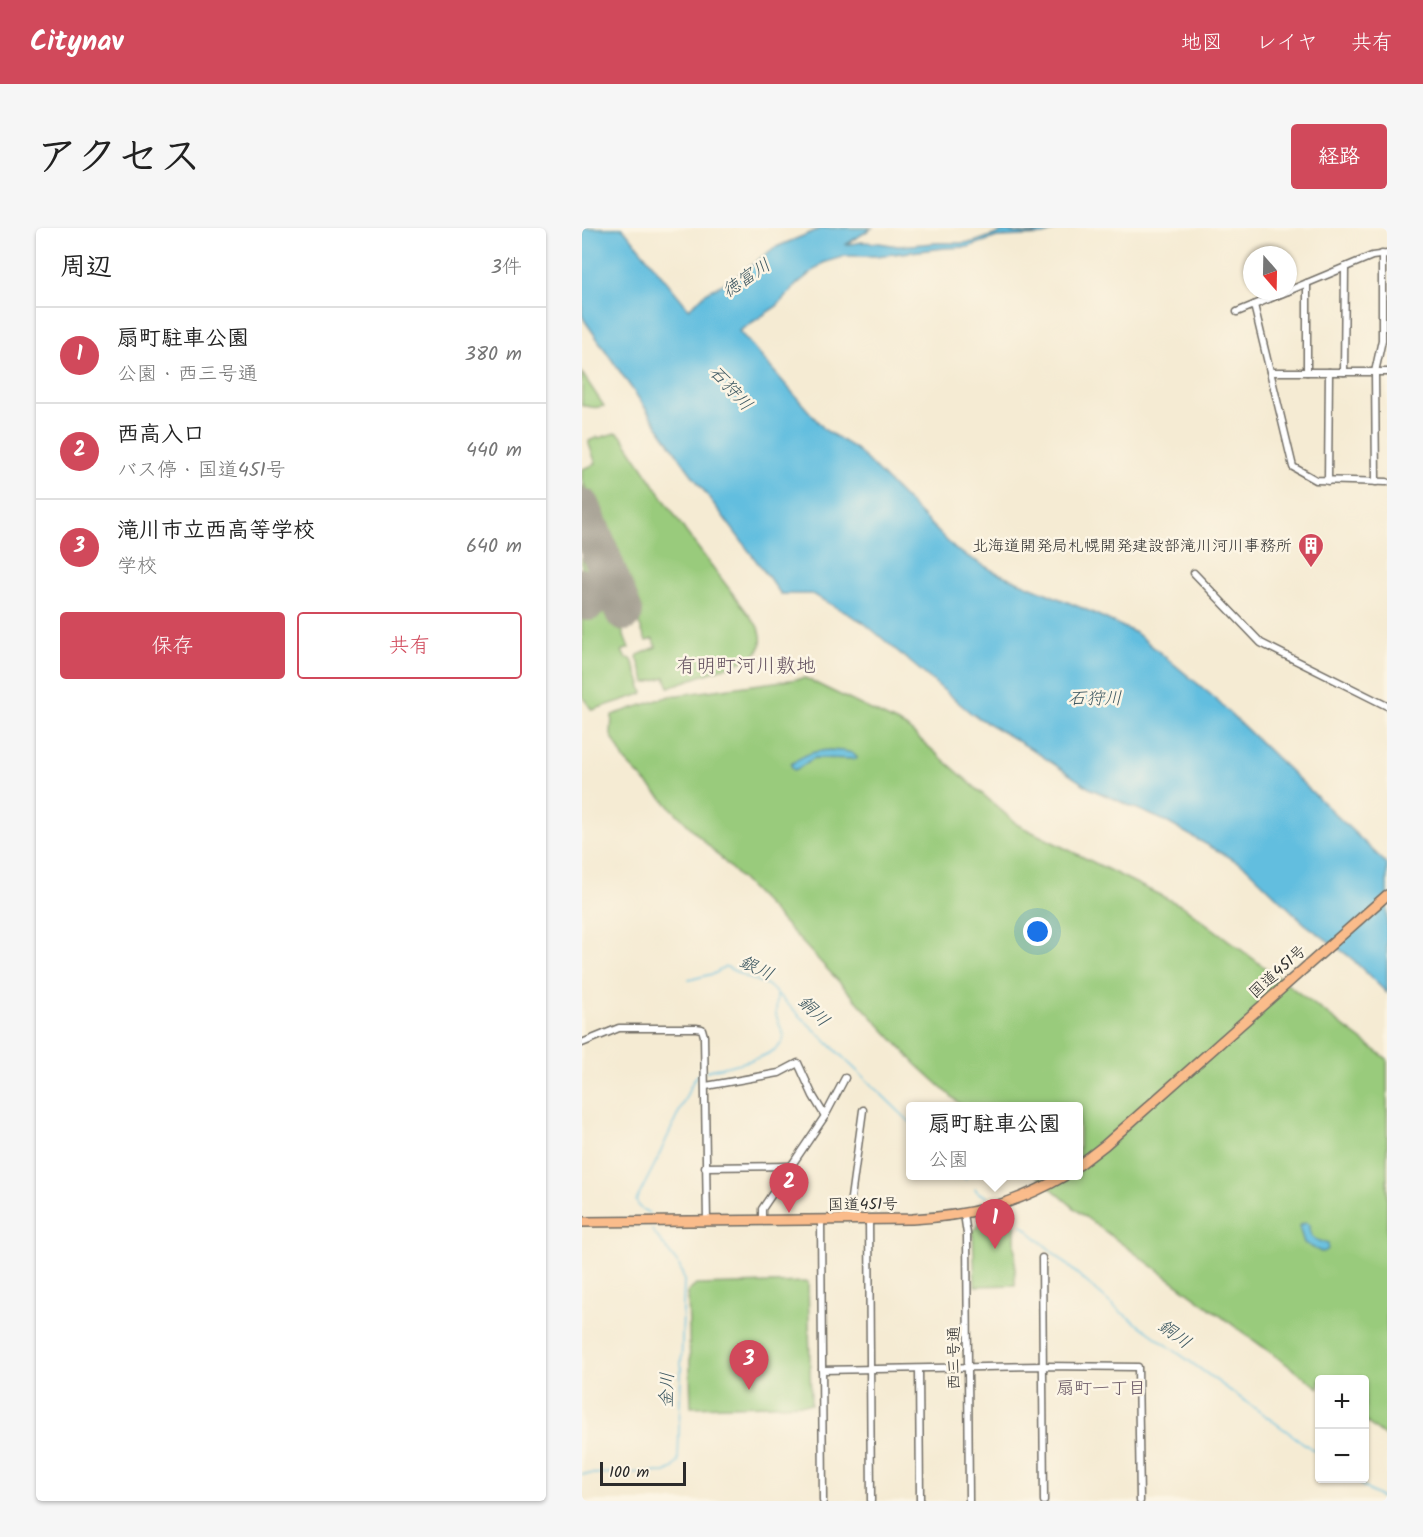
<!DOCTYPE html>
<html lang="ja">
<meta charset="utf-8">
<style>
:root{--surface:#fff;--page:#f6f6f6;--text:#222;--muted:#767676;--line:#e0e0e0;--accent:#d1495b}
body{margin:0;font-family:Kalam,"Klee One",sans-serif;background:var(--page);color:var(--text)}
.controls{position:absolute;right:18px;bottom:18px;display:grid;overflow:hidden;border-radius:6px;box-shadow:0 2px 4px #0004}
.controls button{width:54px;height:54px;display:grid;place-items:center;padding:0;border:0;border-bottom:2px solid var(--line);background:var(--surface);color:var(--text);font:30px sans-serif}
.compass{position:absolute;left:661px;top:18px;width:54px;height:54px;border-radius:50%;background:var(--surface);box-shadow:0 2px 4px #0004;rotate:160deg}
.scale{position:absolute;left:18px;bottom:15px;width:86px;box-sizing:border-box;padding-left:6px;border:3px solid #2b2b2b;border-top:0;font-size:16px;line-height:21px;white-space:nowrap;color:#2b2b2b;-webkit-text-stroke:4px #fcf5e5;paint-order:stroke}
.you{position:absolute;left:456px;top:704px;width:21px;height:21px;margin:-15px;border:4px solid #fff;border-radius:50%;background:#1a73e8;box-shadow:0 0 0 9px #1a73e833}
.badge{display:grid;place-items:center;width:39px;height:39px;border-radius:50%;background:var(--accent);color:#fff;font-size:20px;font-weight:700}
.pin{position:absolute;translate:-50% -50px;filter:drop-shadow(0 2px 3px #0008)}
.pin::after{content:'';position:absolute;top:32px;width:21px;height:18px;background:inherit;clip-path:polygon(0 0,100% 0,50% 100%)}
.popup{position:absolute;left:324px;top:874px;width:177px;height:78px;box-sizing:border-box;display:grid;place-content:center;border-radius:6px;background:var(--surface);filter:drop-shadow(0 2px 4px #0005);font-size:20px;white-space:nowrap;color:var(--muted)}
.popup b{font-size:22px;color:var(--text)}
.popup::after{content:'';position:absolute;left:50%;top:100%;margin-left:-12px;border:12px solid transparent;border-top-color:var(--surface)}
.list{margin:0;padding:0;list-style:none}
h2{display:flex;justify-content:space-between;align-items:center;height:78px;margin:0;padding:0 24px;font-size:26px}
h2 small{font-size:20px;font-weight:400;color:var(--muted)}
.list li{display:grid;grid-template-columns:39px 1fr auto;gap:18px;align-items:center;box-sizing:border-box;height:96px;padding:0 24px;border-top:2px solid var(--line)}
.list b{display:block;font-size:22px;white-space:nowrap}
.list p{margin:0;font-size:20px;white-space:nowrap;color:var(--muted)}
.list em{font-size:20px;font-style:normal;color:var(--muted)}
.actions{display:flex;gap:12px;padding:18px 24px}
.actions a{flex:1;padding:14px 0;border:2px solid var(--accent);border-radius:6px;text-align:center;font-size:21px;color:var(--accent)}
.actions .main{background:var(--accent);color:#fff}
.map{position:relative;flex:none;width:805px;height:1273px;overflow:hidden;border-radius:6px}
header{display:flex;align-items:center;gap:36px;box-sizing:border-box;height:84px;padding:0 30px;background:var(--accent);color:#fff}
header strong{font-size:28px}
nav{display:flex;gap:33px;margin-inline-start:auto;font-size:21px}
.intro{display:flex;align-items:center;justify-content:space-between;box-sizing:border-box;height:144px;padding:0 36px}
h1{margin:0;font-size:42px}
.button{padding:15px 27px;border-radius:6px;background:var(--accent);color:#fff;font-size:21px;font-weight:700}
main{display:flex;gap:36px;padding:0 36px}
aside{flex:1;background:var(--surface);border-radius:6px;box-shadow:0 2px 4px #0004}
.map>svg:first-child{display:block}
.green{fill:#99cb7b;stroke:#627b53;stroke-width:1.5}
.water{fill:#62bedf;stroke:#467485;stroke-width:1.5}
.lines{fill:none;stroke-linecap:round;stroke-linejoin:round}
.stream{stroke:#62bedf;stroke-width:1.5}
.runway{stroke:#908b7f;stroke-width:38}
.minor-casing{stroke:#726e66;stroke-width:9}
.highway-casing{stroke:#726e66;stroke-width:12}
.minor{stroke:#fff;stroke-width:6}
.highway{stroke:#fabc8b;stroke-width:9}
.labels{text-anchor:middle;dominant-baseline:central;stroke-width:5;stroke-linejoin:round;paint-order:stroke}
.poi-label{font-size:16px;fill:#2b2b2b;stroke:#fcf5e5;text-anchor:end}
.street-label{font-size:16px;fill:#2b2b2b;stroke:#fcf5e5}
.water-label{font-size:18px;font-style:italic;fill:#3c5761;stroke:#fcf5e5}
.neighbourhood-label{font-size:18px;fill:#655361;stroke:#fcf5e5}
.quarter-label{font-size:20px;fill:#655361;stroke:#fcf5e5}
</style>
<header>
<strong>Citynav</strong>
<nav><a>地図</a><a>レイヤ</a><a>共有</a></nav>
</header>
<div class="intro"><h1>アクセス</h1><a class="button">経路</a></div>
<main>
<aside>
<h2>周辺<small>3件</small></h2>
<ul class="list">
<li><span class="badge">1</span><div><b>扇町駐車公園</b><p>公園 · 西三号通</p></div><em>380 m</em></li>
<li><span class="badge">2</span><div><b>西高入口</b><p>バス停 · 国道451号</p></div><em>440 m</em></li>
<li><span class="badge">3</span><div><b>滝川市立西高等学校</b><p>学校</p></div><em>640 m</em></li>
</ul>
<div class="actions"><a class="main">保存</a><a>共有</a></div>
</aside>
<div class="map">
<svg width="805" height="1273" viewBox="0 0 805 1273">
<rect width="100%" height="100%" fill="#fcf5e5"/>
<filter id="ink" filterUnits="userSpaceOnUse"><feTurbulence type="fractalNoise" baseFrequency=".0167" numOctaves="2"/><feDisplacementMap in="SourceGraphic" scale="12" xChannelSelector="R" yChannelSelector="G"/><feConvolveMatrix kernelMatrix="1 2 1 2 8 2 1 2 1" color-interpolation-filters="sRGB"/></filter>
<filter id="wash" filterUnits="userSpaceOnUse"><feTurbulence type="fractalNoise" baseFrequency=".008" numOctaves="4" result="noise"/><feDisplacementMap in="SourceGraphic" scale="24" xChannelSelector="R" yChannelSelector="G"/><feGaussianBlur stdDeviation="1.35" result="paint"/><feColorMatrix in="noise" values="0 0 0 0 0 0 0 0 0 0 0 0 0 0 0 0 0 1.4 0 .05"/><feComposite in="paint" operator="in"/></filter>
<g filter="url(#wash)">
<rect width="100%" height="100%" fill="#f5ebd3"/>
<g class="green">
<path d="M0,145L22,178C9,182 9,177 0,178Z"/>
<path d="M33,205H36L41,210L104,304L177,400C182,413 179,424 167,431L87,459L83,449L64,455L55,429L56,427L74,419L71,411L64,413L0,251V241L14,236L7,216V213L16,209L17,210Z"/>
<polygon points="0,257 52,388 48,397 39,393 0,295"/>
<polygon points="0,302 47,420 40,423 44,431 47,430 50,432 59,456 58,457 61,464 60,466 10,482 0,468"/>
<polygon points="223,450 324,499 436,597 602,679 805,831 805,1210 783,1193 782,1152 738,1152 737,1160 498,985 455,948 497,948 497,878 380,878 335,837 189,681 43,533 29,507 30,487 88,468"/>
<polygon points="406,986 422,995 430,993 433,997 433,1057 393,1058 391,1003"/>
<polygon points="226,1054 229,1176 109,1179 106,1064 114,1057"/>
</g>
<g class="water">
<polygon points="0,0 41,0 107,81 125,64 153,50 192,20 240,0 290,0 263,17 280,14 297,15 316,18 354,15 379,15 392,14 423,3 434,5 450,6 469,0 474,0 472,3 462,7 415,9 386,19 363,20 294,28 263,28 241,35 215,56 195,78 157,103 243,202 274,221 374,322 413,344 507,383 554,405 628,466 805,636 805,765 768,729 723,696 663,638 581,592 509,561 451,522 390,486 281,394 230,366 199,366 105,240 3,93 0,87"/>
<path d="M248,522C257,523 269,522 275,529L274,531L233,530C225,533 220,540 212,542L210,540L209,536C223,526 231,523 248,522Z"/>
<path d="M724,995L727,997C727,1011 734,1012 746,1016V1019L745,1023L739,1024L722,1015L717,999L720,996Z"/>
</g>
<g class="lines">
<g class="stream">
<polyline points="107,752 134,745 142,739 145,739 164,749 186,757 329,895"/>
<path d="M124,843C143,838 198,831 202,809L194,787L195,766"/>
<polyline points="380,948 384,951"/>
<polyline points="393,961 397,965 405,969"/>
<polyline points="67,985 58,980 54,973 74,934 112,851 119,844"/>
<polyline points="440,997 536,1082 738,1227"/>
<polyline points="0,1246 83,1244 91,1240 96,1234 102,1051 97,1037 70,1002"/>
<polyline points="770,1250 786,1262 805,1273"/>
</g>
<g class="runway">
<polyline points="0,279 42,384"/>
<polyline points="0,359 6,374"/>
</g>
</g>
</g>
<g filter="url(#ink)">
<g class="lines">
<defs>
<g id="minor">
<polyline points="706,63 790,28 805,26"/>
<polyline points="672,77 711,239 734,252 805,254"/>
<polyline points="655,84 706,63"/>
<polyline points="688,144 805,144"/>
<polyline points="725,144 725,55"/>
<polyline points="762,144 763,39"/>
<polyline points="746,253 747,144"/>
<polyline points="794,254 793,144 800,112 800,26"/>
<polyline points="612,345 679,415 805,478"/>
<polyline points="0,815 37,800 114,800 120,801 122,808 125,993"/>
<polyline points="124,858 197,845 216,835 231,868 243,888"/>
<polyline points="123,939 209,938"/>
<polyline points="382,986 385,1006 387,1273"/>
<polyline points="287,991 289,1273"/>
<polyline points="239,992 241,1273"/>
<polyline points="266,992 281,882"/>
<polyline points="180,993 180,981 243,888 263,850"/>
<polyline points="460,1030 462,1273"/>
<polyline points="337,1141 338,1273"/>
<polyline points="240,1142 461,1138 556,1139 558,1273"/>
</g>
<g id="highway">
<polyline points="497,937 523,917 805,667"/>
<path d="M0,994L330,991C387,988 432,977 482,948"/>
</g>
</defs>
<use href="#minor" class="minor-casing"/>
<use href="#highway" class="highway-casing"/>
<use href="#minor" class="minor"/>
<use href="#highway" class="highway"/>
</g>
</g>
<defs>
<symbol id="building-pin" viewBox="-11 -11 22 30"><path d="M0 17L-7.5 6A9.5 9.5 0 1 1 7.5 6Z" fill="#d1495b" stroke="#fcf5e5"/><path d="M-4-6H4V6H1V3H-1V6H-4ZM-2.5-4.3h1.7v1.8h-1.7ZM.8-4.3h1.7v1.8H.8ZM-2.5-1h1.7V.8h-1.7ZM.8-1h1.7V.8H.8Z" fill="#fff"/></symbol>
</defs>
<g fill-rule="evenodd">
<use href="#building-pin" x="714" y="303" width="30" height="40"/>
</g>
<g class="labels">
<g class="poi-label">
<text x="710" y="318">北海道開発局札幌開発建設部滝川河川事務所</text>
</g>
<g class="street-label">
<text transform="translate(696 744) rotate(-42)">国道451号</text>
<text transform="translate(281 977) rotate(-1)">国道451号</text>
<text transform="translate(372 1130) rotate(-90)">西三号通</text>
</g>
<g class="water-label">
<text transform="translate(165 51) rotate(-34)">徳富川</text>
<text transform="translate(148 161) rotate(47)">石狩川</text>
<text x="513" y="471">石狩川</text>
<text transform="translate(174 741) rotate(26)">銀川</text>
<text transform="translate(231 784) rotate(44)">銅川</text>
<text transform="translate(592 1107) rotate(36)">銅川</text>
<text transform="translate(86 1162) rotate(-88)">金川</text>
</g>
<g class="neighbourhood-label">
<text x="519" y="1161">扇町一丁目</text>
</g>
<g class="quarter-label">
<text x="164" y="439">有明町河川敷地</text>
</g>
</g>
</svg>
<div class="controls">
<button>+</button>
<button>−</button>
</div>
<svg class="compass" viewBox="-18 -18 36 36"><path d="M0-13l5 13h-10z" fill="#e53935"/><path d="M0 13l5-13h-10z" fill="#767676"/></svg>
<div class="scale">100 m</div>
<div class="you"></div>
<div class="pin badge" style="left:413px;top:1021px">1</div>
<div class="popup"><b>扇町駐車公園</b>公園</div>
<div class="pin badge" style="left:207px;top:985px">2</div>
<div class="pin badge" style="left:167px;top:1162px">3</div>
</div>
</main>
